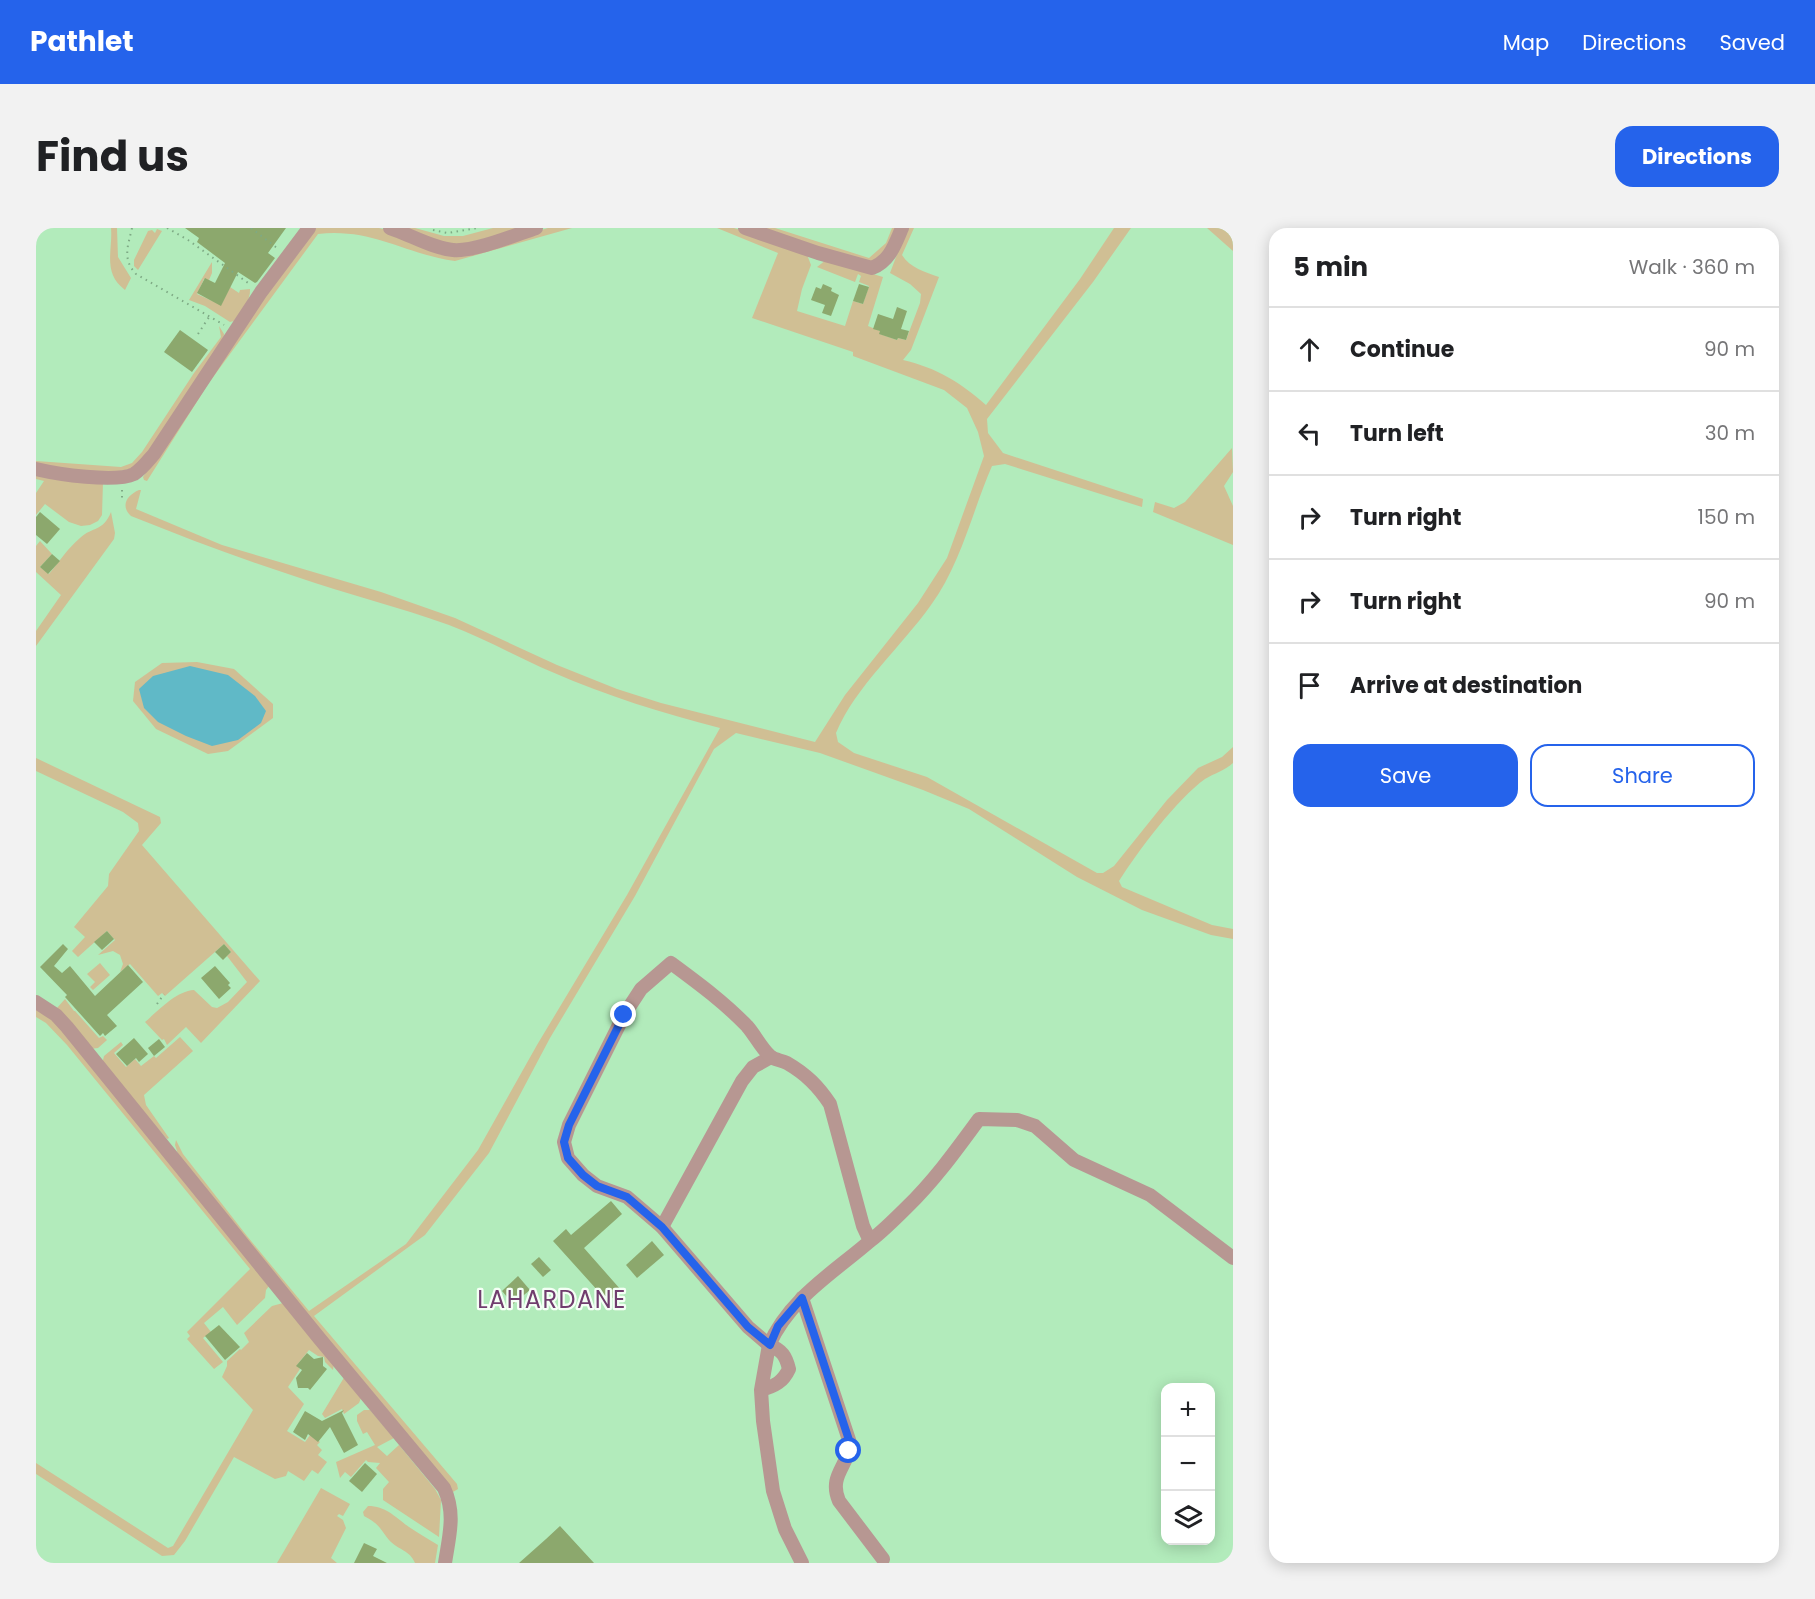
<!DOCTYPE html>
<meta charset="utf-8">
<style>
:root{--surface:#fff;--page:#f2f2f2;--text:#202124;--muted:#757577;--line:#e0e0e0;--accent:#2563eb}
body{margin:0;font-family:Poppins,sans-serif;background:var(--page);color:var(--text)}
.controls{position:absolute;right:18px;bottom:18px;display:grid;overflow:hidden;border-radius:12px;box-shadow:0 3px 15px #0003}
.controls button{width:54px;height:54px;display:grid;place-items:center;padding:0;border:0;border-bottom:2px solid var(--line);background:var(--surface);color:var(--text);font:30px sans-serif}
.stop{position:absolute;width:18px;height:18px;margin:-14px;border:4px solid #2563eb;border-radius:50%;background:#fff}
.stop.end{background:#2563eb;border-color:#fff;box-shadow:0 2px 6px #0008}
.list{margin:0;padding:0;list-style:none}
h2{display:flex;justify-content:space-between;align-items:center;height:78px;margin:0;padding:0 24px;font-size:26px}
h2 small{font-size:20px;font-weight:400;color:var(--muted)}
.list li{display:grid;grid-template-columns:39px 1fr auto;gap:18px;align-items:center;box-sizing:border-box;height:84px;padding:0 24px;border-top:2px solid var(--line)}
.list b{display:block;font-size:22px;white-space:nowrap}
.list em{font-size:20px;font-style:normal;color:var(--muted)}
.actions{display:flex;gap:12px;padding:18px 24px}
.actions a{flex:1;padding:14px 0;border:2px solid var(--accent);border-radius:18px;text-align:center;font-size:21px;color:var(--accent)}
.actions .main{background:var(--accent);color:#fff}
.icon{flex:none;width:33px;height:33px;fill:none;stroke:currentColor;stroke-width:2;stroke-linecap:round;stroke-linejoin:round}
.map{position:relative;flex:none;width:1197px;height:1335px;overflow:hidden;border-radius:18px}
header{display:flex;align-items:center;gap:36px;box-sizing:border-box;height:84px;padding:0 30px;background:var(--accent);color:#fff}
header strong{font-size:28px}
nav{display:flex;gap:33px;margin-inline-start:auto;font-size:21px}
.intro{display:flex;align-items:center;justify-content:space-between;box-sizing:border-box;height:144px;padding:0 36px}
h1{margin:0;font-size:42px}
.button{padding:15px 27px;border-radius:18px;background:var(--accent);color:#fff;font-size:21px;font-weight:700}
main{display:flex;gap:36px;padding:0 36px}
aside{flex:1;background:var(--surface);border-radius:18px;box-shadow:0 3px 15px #0003}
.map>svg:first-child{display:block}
.green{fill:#d0bf94}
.water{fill:#60b9c7}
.building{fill:#8ca86d}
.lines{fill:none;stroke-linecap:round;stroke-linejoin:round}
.path{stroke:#7eaa85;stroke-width:2;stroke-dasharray:1.5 4.5;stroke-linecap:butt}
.minor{stroke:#b79792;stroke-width:14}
.route{stroke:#2563eb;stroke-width:8}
.labels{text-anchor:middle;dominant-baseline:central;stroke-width:4.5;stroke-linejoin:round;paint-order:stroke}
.quarter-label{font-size:24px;letter-spacing:1.5px;fill:#703d6e;stroke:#f4fff5}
</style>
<header>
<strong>Pathlet</strong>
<nav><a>Map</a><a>Directions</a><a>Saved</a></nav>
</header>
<div class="intro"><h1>Find us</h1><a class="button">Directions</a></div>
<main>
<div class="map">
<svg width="1197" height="1335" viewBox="0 0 1197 1335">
<rect width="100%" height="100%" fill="#b2ebbb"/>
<g class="green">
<path d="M75,0H81L82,29L95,50L89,62C66,45 77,22 75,0Z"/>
<path d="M280,0H343L434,25L512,0H536L419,33C368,26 337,0 282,6L172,156L111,253L108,252L107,249L169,152L271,8Z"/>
<polygon points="361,0 379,0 408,8 427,8 457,0 490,0 419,18"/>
<path d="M681,0H698L770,24L775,37L766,61L761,83L809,98L817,73L827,76L833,58L823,54L825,48L822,46L819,54L781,39L790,32L847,49L832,98L844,103V106L861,112L862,110L870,112L884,75L885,66L874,56L854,45L871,0H878L866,27C874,40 889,44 903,49L875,122L867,132C901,140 924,154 950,177L1044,51L1078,0H1095L1057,54L951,191L952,205L967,225L1107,271L1106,279L969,236L956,238C936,284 925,336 895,377C866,418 819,459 800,505L802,514L818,525L891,549L1061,645H1067L1078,638L1131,572L1162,540L1186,529L1197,519V535C1188,543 1179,545 1169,551C1141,571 1102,623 1083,653L1086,659L1176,697L1197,701V711L1175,707L1106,682L1041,649L933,581L887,562L784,525L700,505L678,521L599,668L514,810L453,925L389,1007L278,1088L421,1256L422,1261L417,1264L270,1088L142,926L139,917L140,912L147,926L211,1008L273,1083L370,1016L442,922L501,817L591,667L684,500C626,485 571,468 516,444C481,429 448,410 413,397C363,379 311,366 261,349C205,331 150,310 95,288C84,278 91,267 103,262H105L100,281L186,317L345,364L419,390L521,437L581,461L625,475L779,514L809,467L882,375L911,330L948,228L942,204L931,180L908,162L817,128V124L716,90L742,25Z"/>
<polygon points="720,0 739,0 833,30 850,15 856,0 863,0 848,28 832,36"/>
<polygon points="1171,0 1190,0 1197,7 1197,23"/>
<polygon points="121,1 126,3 102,42 98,38 98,32 112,3 116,2 119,5"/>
<path d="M176,34V45L173,52L168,51L161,66L185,77L194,59L203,65L204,62L214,61C215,73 204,84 198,93L194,94L169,78L153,72Z"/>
<polygon points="183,98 188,106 187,113 102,239 76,245 0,238 0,233 85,239 96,235 106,224 158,145 185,109"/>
<polygon points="1196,220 1197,244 1188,258 1197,278 1197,317 1117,284 1119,274 1138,280 1149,274"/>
<polygon points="0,244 67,254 66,287 62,293 54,297 45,298 33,294 9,276 0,287 0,265 8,253 0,251"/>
<path d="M75,284L79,305L78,311L0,418V403L25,367L0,344V318L4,313L16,326L4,339L13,346C23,334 32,320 44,310C57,298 67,304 75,284Z"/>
<polygon points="161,434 198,441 237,476 237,490 192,523 172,526 120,501 97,473 99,454 126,435"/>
<path d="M0,530L124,589L125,595L106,617L224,753L165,815L150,799L131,817L128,811L126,812L109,794C122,783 140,763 158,762L176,779L181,780L192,774L211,754L191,728L195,724L188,716L129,768L126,765L122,768L94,736L84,744L87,736L84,727L77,723L62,727L79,712L71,703L42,729L36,723L49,709L38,699L72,658L73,646L103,603L102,595L87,584L0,543Z"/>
<polygon points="64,735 74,747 57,762 54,759 59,754 51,746"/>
<polygon points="29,771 38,783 39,783 63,810 67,808 71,812 62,820 54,821 21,780"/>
<polygon points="0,779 18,792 233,1058 230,1062 229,1070 201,1097 187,1079 168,1095 175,1104 167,1110 187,1134 178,1141 151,1111 154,1108 151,1104 214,1041 31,817 10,795 0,789"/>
<polygon points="144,809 157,823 108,867 110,877 133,910 131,911 66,836 68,828 85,814 87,817 78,825 90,839 99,831 105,838 118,828 120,830"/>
<polygon points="247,1075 298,1134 297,1142 289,1134 288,1129 282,1128 273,1122 261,1137 264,1141 252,1159 268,1176 251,1203 269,1214 274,1207 284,1214 281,1217 286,1222 282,1227 291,1234 282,1246 276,1242 268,1253 252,1243 250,1248 239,1251 198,1229 149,1313 138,1327 126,1328 0,1246 0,1235 132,1320 137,1318 217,1182 186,1149 191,1138 191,1133 204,1121 205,1122 213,1114 208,1105 236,1078"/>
<polygon points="309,1148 325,1170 323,1175 308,1186 306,1181 289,1190 286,1186"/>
<polygon points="328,1182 334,1182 358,1210 341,1219 351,1228 363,1217 399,1261 405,1272 403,1309 347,1272 347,1261 353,1254 340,1240 344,1235 332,1234 330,1232 315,1249 309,1244 304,1250 300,1234 339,1217 331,1204 327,1206 321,1193 321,1187"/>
<polygon points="285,1260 314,1276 307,1288 303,1286 301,1288 307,1292 310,1300 295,1330 301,1335 241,1335"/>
<path d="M332,1278C350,1278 359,1289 373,1299C382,1305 392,1311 402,1317L399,1335H379C374,1322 362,1322 353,1312C343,1299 343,1296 328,1288L327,1284Z"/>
</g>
<polygon class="water" points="154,438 192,447 219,468 230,483 225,495 202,512 176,518 150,508 122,494 108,480 103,461 117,448"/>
<g class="building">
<polygon points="149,0 250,0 232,25 239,30 221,54 219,55 202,44 185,78 161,65 169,50 179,55 189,35 161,14 163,10"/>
<polygon points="787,56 796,60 795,63 803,67 795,88 786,85 789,77 775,72 780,59 785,61"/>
<polygon points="823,56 833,59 827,76 817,73"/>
<polygon points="861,79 871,83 865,101 873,103 870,112 862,110 861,112 843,106 844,103 837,101 842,86 857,91"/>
<polygon points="144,102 172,122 156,144 128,124"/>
<polygon points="4,284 24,301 11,316 0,307 0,289"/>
<polygon points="16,326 24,333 12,346 4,339"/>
<polygon points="71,703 78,711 66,722 58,714"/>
<polygon points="27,716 32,721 18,738 26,745 34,738 59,768 92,737 107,754 71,787 81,798 69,808 67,805 64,808 29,769 31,767 4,739"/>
<polygon points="188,716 195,724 187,732 179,724"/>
<polygon points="179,738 194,755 192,757 195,760 183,771 165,750"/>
<polygon points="98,810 112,826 103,834 100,830 91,838 80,826"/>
<polygon points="123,811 129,819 118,828 112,820"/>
<polygon points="575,973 586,986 548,1020 585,1062 572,1074 517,1013 530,1001 535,1007"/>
<polygon points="616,1013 628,1027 601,1050 590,1037"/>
<polygon points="503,1029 515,1042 507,1049 495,1036"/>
<polygon points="482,1048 494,1062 477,1076 466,1063"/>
<polygon points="183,1097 204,1119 189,1132 169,1108"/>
<polygon points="271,1125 278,1131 287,1129 287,1138 291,1141 274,1162 272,1160 262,1160 260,1150 266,1142 260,1138"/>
<polygon points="308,1182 306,1185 322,1217 308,1225 294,1199 282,1214 272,1206 269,1212 257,1204 269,1183 286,1193"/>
<polygon points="329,1235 341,1246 326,1264 313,1253"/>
<polygon points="524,1298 558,1335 483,1335 510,1311"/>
<polygon points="328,1315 341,1321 337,1328 351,1335 318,1335"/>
</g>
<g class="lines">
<g class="path">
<path d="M96,0C92,18 86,31 100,46L188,97"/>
<polyline points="131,0 152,12 215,57"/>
<polyline points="215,0 241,20"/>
<polyline points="397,2 411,5 441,0"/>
<polyline points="162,106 173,89"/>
<polyline points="86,262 86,271"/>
<polyline points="121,776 128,766"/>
</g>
<g class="minor">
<path d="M354,0C375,7 396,20 417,22C438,24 479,7 500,0"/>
<path d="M709,0L782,25L836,40C854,33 859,16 866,0"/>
<path d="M0,241C21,246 79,255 98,246C106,241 112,233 118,226L225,64L273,0"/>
<path d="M0,774L20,787L31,799L283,1110L408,1260C420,1286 413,1308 409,1335"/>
<polyline points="626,999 706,853 717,839 735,829"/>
<path d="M834,1013L827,998L794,876C782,858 770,846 751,835C745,832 738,832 734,828C725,820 719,807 711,798C688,774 662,755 635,735L605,761L588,787L533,897L528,914L532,930L547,947L561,958L591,969L626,999L712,1099L733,1117C754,1070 797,1045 834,1013C847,1003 859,991 871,979C898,953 921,921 943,891L981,892L999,898L1038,932L1114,967L1197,1030"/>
<path d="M766,1070L814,1215C813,1238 792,1247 803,1273L847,1331"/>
<path d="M725,1162C739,1158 747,1154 753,1141C750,1128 746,1122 733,1117L725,1162L727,1193L737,1263L749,1301L766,1335"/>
</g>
</g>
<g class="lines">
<polyline class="route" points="588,787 533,897 528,914 532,930 547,947 561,958 591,969 626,999 712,1099 734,1117 742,1098 766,1070 814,1215 813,1223"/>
</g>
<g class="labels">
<g class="quarter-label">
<text x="516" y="1071">LAHARDANE</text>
</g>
</g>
</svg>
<div class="controls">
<button>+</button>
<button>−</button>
<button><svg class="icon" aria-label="layers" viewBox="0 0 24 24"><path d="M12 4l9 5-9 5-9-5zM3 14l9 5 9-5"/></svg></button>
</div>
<div class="stop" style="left:813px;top:1223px"></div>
<div class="stop end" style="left:588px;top:787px"></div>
</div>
<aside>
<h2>5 min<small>Walk · 360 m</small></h2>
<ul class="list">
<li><svg class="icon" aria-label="ahead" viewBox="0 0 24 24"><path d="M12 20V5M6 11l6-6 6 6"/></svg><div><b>Continue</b></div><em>90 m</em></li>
<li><svg class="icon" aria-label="left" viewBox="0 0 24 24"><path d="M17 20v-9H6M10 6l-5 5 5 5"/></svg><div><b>Turn left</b></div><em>30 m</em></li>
<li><svg class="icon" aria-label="right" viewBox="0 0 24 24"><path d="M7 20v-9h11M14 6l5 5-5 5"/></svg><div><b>Turn right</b></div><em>150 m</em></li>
<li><svg class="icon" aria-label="right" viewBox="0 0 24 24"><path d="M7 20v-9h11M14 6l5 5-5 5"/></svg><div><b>Turn right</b></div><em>90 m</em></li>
<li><svg class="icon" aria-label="arrive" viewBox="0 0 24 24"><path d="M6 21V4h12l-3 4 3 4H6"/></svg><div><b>Arrive at destination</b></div></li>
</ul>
<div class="actions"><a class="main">Save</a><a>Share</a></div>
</aside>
</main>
